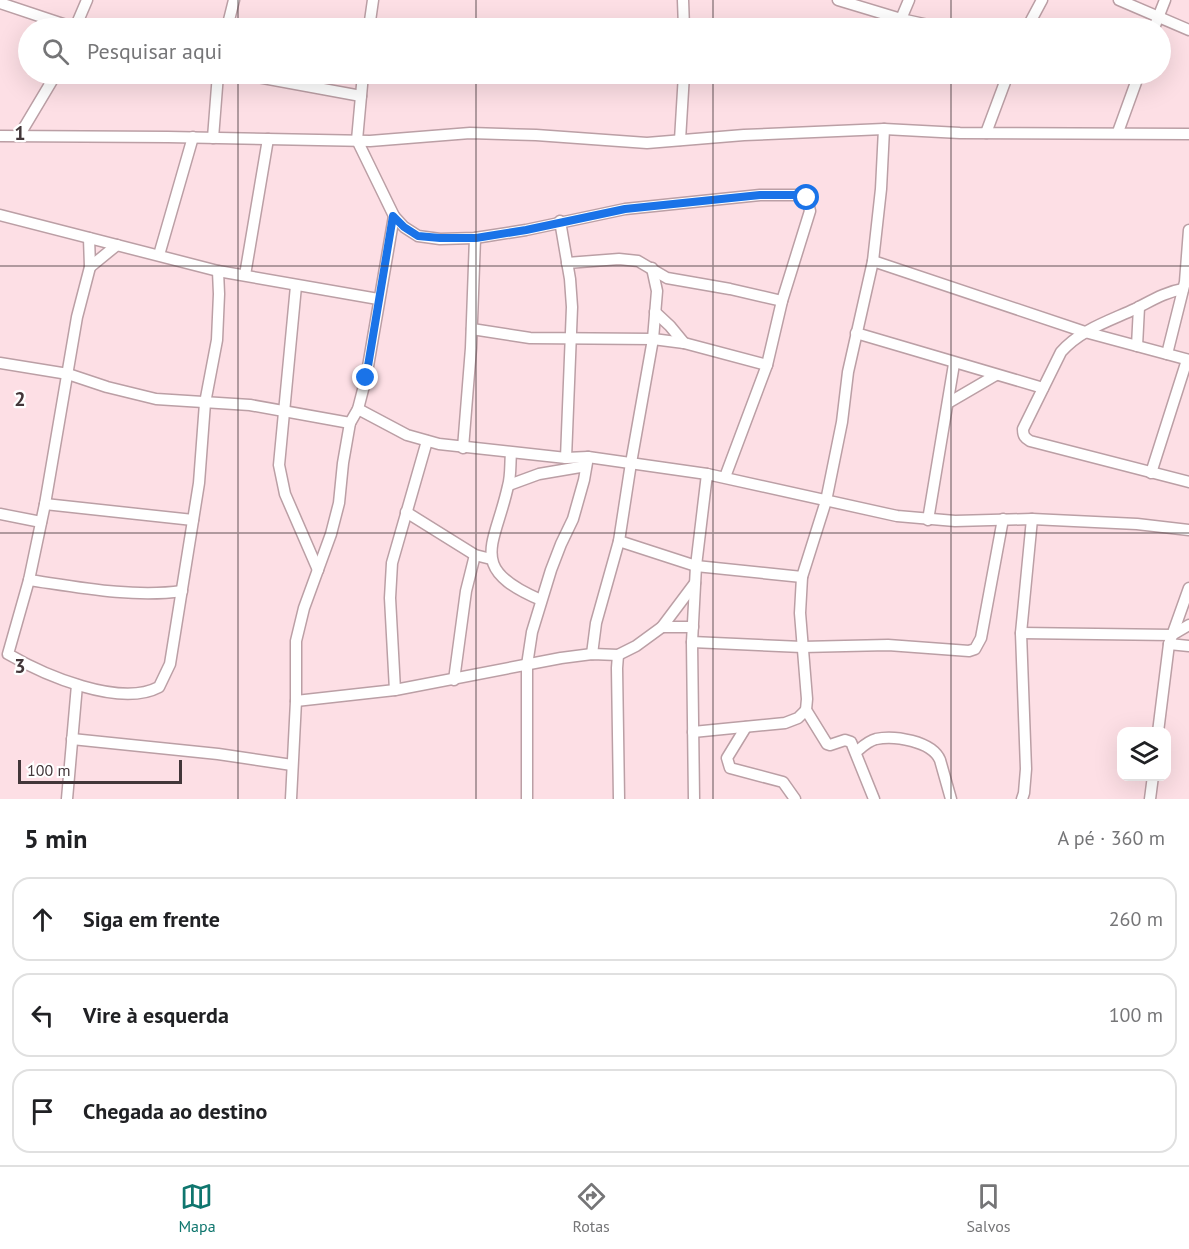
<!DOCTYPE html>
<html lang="pt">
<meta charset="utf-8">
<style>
:root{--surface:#fff;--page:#f2f2f2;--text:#202124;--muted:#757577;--line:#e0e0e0;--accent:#0f766e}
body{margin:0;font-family:"PT Sans",sans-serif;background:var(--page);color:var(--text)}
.controls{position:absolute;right:18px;bottom:18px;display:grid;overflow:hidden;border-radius:12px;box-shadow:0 6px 24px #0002}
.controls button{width:54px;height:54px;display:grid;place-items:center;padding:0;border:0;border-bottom:2px solid var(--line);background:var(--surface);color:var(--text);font:30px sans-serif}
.scale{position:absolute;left:18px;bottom:15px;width:164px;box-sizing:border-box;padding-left:6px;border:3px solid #423639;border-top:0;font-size:16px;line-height:21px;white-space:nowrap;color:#423639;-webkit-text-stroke:4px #fff;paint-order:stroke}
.stop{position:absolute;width:18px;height:18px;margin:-14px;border:4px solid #1a73e8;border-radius:50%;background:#fff}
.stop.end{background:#1a73e8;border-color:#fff;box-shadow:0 2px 6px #0008}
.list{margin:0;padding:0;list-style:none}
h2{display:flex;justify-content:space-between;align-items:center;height:78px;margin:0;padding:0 24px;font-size:26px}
h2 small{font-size:20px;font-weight:400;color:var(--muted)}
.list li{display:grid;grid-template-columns:39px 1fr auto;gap:18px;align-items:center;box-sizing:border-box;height:84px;margin:0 12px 12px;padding:0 12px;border:2px solid var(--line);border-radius:18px}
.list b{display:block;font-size:22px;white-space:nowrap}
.list em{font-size:20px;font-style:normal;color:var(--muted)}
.icon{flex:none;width:33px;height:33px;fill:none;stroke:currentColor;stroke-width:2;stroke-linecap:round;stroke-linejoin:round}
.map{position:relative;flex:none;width:1189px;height:799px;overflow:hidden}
.search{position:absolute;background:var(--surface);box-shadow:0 6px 24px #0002;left:18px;right:18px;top:18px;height:66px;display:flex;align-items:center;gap:15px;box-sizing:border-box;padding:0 21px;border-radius:33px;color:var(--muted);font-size:22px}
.sheet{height:366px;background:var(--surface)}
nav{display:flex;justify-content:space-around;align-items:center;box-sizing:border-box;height:84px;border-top:2px solid var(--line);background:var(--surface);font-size:16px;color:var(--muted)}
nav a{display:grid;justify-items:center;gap:3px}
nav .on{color:var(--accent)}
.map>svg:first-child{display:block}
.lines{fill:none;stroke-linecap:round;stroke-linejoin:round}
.minor-casing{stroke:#bb9fa5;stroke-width:13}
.minor{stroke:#fff;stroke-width:10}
.route{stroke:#1a73e8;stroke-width:8}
.grid{fill:none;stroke:#423639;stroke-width:1.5;stroke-opacity:0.55}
.grid-label{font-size:20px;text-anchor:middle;font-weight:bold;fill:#423639;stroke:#fff;stroke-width:4.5;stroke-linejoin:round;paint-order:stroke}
</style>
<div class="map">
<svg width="1189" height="799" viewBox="0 0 1189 799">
<rect width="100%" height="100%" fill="#fddfe5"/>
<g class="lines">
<defs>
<g id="minor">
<polyline points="683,0 684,28"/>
<polyline points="838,0 901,19 942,28"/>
<polyline points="1119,0 1189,30"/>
<polyline points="0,3 75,28 87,0"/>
<polyline points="901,19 909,0"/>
<polyline points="227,28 234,0"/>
<polyline points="369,28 373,0"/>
<polyline points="1027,28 1042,0"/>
<polyline points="1154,28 1165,0"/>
<polyline points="241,74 361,96"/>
<polyline points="363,74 357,140 394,216 404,227 418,236 440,239 475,238 526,230 625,209 760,195 800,195 807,198 810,211 782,301 767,365 725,477"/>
<polyline points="1118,132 1139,74"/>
<polyline points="986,133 1008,74"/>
<polyline points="0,136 168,137 370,141 470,133 536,135 647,143 744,135 884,129 960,133 1189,134"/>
<polyline points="19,136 56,74"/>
<polyline points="213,138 218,74"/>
<polyline points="680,140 684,74"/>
<polyline points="0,215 218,271 378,299"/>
<polyline points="560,221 570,279 572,307 566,458"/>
<path d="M89,238L90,267L77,317L45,504L29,580L8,654C44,675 120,708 159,687L170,664L199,483L205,403L217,340L219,294L218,271"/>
<polyline points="159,255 193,137"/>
<polyline points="873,261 1085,332 1189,360"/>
<polyline points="567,263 619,259 638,261 667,278 730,289 782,301"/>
<polyline points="90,267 117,245"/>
<polyline points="245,275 268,139"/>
<polyline points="296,286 279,465 285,494 318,570"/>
<path d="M1183,289C1165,292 1151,301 1135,309C1109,321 1080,330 1061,352L1023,429C1023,436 1025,438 1030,441L1189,482"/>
<polyline points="655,312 670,326 684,343"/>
<polyline points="472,329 530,338 653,339 684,343 767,365"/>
<polyline points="856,333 1043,388"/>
<polyline points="1137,346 1139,307"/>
<polyline points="1167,354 1185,282 1189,230"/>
<polyline points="0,363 68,374 107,387 156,399 250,405 350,423"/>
<polyline points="948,403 996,375"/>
<polyline points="358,409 407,435 439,444 566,458 588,457 707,474 897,516 955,521 1032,519 1137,524 1189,530"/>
<polyline points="463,448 471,348 475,238"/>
<path d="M511,453C510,464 511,476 508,486C495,546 466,568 541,600"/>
<polyline points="1151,473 1187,360"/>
<polyline points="509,485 539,474 586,466"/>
<polyline points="45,504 193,520"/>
<polyline points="406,512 475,555 491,559"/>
<polyline points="0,514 41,522"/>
<polyline points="928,520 954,364"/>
<polyline points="619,541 696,566 802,577"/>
<path d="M29,580C77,587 133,598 182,591"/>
<polyline points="662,627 693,627"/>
<polyline points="1021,633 1172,635 1189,625"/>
<polyline points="692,642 802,647 888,645 969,651 975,649 981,638 1003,519"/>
<polyline points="1169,644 1189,646"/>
<polyline points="592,654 596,623 619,541 631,463 653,339 657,291 652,268"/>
<polyline points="618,655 617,668 619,799"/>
<polyline points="454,680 466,591 475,555"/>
<polyline points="395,690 390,598 392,563 427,441"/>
<polyline points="296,701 395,690 561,658 592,654 618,655 636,646 662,627 695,583"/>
<polyline points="746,727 727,758 730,768 783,782 795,799"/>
<polyline points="693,732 785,723 798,718 806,710"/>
<polyline points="1158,732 1169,644 1189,588"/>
<polyline points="72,739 218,754 292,765"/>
<path d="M856,752C862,747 868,741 876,739C894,735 932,741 940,760L951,799"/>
<polyline points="67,799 77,685"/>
<polyline points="291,799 296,701 296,641 304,608 331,534 339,503 343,463 350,423 358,409 366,378 394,216"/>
<polyline points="527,799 527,665 532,632 551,570 561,544 573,519 584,480 588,457"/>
<polyline points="694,799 692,642 696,566 707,474"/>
<polyline points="874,799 851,742 845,740 830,745 827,744 806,710 807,699 800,613 802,577 826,501 842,422 848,372 873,261 881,189 884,129"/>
<polyline points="1022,799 1024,793 1026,769 1021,633 1032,519"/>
<polyline points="1150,799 1153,776"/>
</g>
</defs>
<use href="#minor" class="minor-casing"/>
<use href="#minor" class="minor"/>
</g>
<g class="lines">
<polyline class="route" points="366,378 393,216 404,227 418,236 440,238 476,238 526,230 625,209 760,195 800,195 807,198"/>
</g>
<path class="grid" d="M238,0V28M476,0V28M713,0V28M951,0V28M238,74V799M476,74V799M713,74V799M951,74V799M0,266H1189M0,533H1189"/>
<g class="grid-label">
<text x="20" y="140">1</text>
<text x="20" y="406">2</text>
<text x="20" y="673">3</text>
</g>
</svg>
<div class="controls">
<button><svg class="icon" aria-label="layers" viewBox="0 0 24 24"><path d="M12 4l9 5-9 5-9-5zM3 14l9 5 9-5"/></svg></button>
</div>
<div class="scale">100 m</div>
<div class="stop" style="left:807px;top:198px"></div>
<div class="stop end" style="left:366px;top:378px"></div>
<div class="search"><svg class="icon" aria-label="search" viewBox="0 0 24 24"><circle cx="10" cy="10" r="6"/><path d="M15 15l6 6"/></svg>Pesquisar aqui</div>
</div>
<section class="sheet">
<h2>5 min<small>A pé · 360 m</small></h2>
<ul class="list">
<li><svg class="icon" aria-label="ahead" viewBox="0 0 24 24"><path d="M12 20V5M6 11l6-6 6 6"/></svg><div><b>Siga em frente</b></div><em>260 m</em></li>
<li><svg class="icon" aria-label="left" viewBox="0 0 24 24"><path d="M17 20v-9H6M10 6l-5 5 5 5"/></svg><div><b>Vire à esquerda</b></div><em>100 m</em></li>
<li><svg class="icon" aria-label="arrive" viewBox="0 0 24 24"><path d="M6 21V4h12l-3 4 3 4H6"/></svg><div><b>Chegada ao destino</b></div></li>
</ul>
</section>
<nav>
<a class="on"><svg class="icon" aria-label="map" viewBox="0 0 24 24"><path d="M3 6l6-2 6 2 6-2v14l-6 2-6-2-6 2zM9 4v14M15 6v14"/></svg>Mapa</a>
<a><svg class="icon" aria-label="directions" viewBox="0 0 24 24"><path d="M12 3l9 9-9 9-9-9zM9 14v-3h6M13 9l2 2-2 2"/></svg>Rotas</a>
<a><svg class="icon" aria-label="saved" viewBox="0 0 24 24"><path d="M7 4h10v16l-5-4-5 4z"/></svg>Salvos</a>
</nav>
